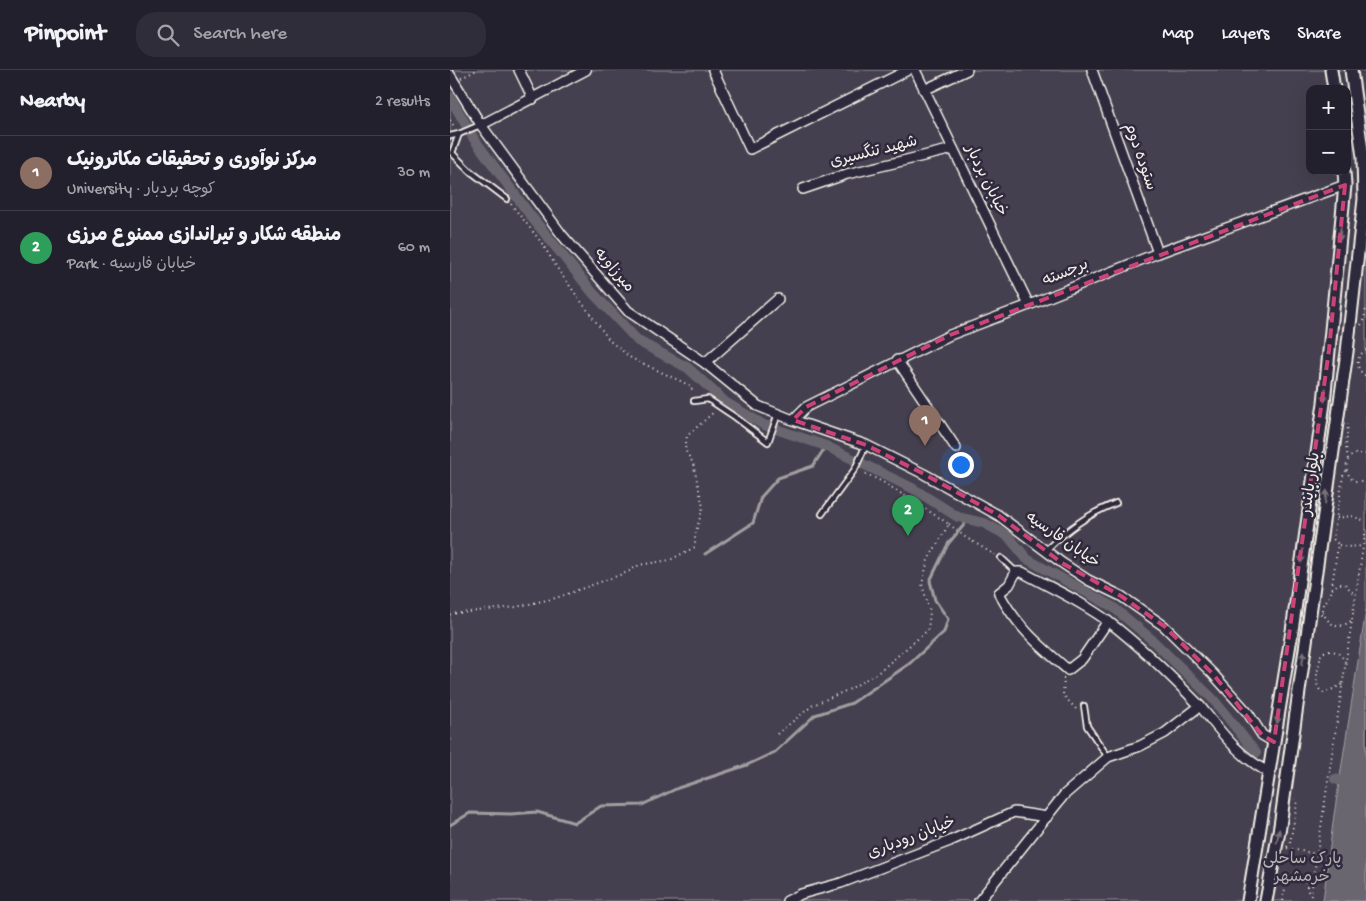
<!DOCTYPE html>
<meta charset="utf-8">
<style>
:root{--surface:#23202e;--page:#2f2d3a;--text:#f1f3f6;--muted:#a3a3aa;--line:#403e4a;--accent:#ffd166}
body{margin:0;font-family:"Gochi Hand","Playpen Sans Arabic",sans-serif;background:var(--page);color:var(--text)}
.controls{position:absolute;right:15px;top:15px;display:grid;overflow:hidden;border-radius:10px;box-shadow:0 5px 20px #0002}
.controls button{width:45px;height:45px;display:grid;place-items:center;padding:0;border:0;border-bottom:1px solid var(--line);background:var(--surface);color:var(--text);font:25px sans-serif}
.you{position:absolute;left:510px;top:394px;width:18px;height:18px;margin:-12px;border:4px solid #fff;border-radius:50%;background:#1a73e8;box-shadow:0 0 0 8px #1a73e833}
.badge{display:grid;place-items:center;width:32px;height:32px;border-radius:50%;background:var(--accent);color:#fff;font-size:16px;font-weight:700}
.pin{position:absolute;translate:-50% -41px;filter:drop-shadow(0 1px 2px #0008)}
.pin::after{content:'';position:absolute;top:26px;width:18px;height:15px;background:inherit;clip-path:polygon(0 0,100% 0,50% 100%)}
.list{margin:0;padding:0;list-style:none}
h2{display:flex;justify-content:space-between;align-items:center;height:65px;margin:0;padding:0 20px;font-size:21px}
h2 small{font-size:16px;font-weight:400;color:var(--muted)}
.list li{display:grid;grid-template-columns:32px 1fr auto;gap:15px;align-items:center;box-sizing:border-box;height:75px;padding:0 20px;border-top:1px solid var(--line)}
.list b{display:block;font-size:19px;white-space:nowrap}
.list p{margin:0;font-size:16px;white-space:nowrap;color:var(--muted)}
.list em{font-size:16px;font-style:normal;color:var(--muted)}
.icon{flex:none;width:28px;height:28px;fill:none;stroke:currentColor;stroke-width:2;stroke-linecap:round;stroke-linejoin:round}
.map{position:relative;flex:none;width:916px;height:831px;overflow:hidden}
header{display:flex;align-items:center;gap:30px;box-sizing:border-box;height:70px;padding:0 25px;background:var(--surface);border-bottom:1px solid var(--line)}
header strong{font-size:24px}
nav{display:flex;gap:28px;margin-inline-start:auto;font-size:18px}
.search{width:350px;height:45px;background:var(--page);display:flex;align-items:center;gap:12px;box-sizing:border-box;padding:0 18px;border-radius:20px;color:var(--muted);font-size:19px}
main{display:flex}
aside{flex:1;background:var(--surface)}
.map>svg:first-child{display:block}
.green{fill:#454050;stroke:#9c989c;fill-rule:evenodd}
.water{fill:#6a6670;stroke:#a19ea0}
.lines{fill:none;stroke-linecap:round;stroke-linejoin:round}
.stream{stroke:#a19ea0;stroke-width:3}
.canal{stroke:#6a6670;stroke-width:10}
.lane-casing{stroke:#f4f1e8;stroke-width:8}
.street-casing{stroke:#f4f1e8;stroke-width:12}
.secondary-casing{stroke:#f4f1e8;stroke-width:15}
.path{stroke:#f4f1e8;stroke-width:2;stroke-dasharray:1 4;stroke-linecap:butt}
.lane{stroke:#2f2a3d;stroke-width:4.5}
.street{stroke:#2f2a3d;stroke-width:9}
.secondary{stroke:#2f2a3d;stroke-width:11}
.oneway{fill:#747079}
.marked{fill:none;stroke:#cc4377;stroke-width:4;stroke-dasharray:10 6;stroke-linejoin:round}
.labels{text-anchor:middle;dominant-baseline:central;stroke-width:5;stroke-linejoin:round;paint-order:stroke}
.street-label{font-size:16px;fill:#f4f1e8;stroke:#2f2a3d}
.park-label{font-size:16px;fill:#b7b3b3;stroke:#2f2a3d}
</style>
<header>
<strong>Pinpoint</strong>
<div class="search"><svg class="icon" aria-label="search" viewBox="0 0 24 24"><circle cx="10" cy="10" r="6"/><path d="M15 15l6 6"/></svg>Search here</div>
<nav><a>Map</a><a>Layers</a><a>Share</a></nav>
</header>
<main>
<aside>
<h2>Nearby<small>2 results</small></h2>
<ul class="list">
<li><span class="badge" style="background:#8d6e63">1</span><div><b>مرکز نوآوری و تحقیقات مکاترونیک</b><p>University · کوچه بردبار</p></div><em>30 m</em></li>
<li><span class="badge" style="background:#2e9e5b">2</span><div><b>منطقه شکار و تیراندازی ممنوع مرزی</b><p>Park · خیابان فارسیه</p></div><em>60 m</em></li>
</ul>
</aside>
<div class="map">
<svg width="916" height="831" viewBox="0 0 916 831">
<rect width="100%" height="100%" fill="#2f2a3d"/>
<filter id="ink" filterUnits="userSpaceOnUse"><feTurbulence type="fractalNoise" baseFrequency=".02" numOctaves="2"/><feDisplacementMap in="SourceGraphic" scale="10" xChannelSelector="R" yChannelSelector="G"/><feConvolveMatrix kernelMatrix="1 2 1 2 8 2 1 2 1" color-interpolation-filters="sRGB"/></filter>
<g filter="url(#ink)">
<path class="green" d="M0,0H916V831H0ZM860,19H897V101H860Z"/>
<polygon class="water" points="916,540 916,831 873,831 884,745"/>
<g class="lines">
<g class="stream">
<polyline points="255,484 303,453 311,427 328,408 363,396 376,376"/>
<polyline points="0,755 20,743 61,744 87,742 125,753 151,736 192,735 228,718 297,695 325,682 365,645 402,633 459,594 494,562 498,549 485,530 480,511 498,474 519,449"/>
</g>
<g class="canal">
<polyline points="0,27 24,69 80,145 143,223 188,271 238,298 275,332 314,355 376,376 462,418 508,447 534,453 558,466 577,489 663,537 700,568 763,629 806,683"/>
<polyline points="885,709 916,719"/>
</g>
<defs>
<g id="lane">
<polyline points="9,64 2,83 20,101 57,129"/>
<polyline points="0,66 9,64 30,55"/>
<polyline points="244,331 258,329 285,347 318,372 328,344"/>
<polyline points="372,444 405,399 416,375"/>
<path d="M596,480C618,459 638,444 666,433"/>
<polyline points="551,488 566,502"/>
<polyline points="634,636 637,656 658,687"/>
</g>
<g id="street">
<polyline points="69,0 83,29"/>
<polyline points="263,0 300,79 458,0"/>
<polyline points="465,0 579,235"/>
<polyline points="642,0 708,183"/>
<polyline points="0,5 31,55 112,165 178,241 255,293 308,336 343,350 356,337 500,265 579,235 708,183 895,115"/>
<polyline points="474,20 517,0"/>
<polyline points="31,55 136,0"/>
<polyline points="353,119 397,104 503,79"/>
<polyline points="447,290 506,378"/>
<polyline points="255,293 328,229"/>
<polyline points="343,350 416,375 474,404 548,445 612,493 638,510 671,526 714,556 763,604 798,643 812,665 824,672"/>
<path d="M658,551L632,589L618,600C589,575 567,557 549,523L559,515L566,502H572C601,518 633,532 659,552C692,577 721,606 750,636"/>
<polyline points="337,831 351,824 391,813 500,771 564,742 597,747"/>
<path d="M529,831L614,725L658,687L690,676L715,663L750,636C771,662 789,687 820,703"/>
</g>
<g id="secondary">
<polyline points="881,0 884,19"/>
<polyline points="798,831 842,561 874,333 895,115 894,101"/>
<polyline points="816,831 830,756 897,282 914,129 913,87 901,0"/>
</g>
</defs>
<use href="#lane" class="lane-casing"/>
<use href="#street" class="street-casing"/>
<use href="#secondary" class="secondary-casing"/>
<g class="path">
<polyline points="914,0 916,10"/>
<polyline points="11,8 27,0"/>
<polyline points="0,50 5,58"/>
<polyline points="61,134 91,172 111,204 160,271 181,288 241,316 243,323"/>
<polyline points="911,255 914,251 916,237"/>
<path d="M916,280C905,287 905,299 916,306"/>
<path d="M916,384C897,379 890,399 904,411H916"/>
<polyline points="898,389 896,377 898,353"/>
<polyline points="887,448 901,446 916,451"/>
<polyline points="499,454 515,467 545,485"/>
<polyline points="889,475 896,477 913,476"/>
<polyline points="882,519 888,514 895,514 905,525"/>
<path d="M872,542C881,556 887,561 902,550"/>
<polyline points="0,544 66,537 106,528 178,502 189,495 220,490 245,477 245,465 253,437 243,393 235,380 237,366 265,341"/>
<polyline points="871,545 873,534 881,523 888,474 883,469 893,406 896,401"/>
<polyline points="614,608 613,625 627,640"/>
<path d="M892,615L874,623C861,617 869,597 871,585L874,582C884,579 891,583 895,592"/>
<polyline points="327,664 363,635 400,619 430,601 478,560 480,542 472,514 478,490 499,454 433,412 412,402"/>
<polyline points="837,777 840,773 847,734 845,729"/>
<polyline points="837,778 866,784"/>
<path d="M833,831C835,818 835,808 851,807L856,812L858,821L861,824"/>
<polyline points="860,831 916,457"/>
</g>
<use href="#lane" class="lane"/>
<use href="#street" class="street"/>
<use href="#secondary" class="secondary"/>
</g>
<defs><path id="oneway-solid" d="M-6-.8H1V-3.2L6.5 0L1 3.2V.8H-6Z" transform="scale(1.25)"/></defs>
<g class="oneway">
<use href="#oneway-solid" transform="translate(890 164) rotate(95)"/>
<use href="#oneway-solid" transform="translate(875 325) rotate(96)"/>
<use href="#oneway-solid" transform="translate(876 427) rotate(-82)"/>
<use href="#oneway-solid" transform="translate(852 486) rotate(98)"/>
<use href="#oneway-solid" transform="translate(853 588) rotate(-82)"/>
<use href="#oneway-solid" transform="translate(828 647) rotate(99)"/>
<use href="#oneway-solid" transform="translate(828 766) rotate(-79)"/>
</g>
</g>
<path class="marked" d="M895,115L879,280L824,672L812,665L763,604L714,556L671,526L612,493L548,445L474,404L416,375L343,350L356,337L500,265Z"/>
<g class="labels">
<g class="street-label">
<text transform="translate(424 83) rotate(-14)">شهید تنگسیری</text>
<text transform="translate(689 87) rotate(71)">ستوده دوم</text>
<text transform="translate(535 111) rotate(64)">خیابان بردبار</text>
<text transform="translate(163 201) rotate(49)">میرزاویه</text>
<text transform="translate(616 204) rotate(-22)">برجسته</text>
<text transform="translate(862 414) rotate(-82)">بلوار بایندر</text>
<text transform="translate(612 471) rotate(35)">خیابان فارسیه</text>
<text transform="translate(462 769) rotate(-21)">خیابان رودباری</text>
</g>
<g class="park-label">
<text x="852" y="790">پارک ساحلی<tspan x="852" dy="18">خرمشهر</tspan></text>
</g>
</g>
</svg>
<div class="controls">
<button>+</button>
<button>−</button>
</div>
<div class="you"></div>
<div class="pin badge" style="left:475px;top:376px;background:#8d6e63">1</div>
<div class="pin badge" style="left:458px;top:466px;background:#2e9e5b">2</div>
</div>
</main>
